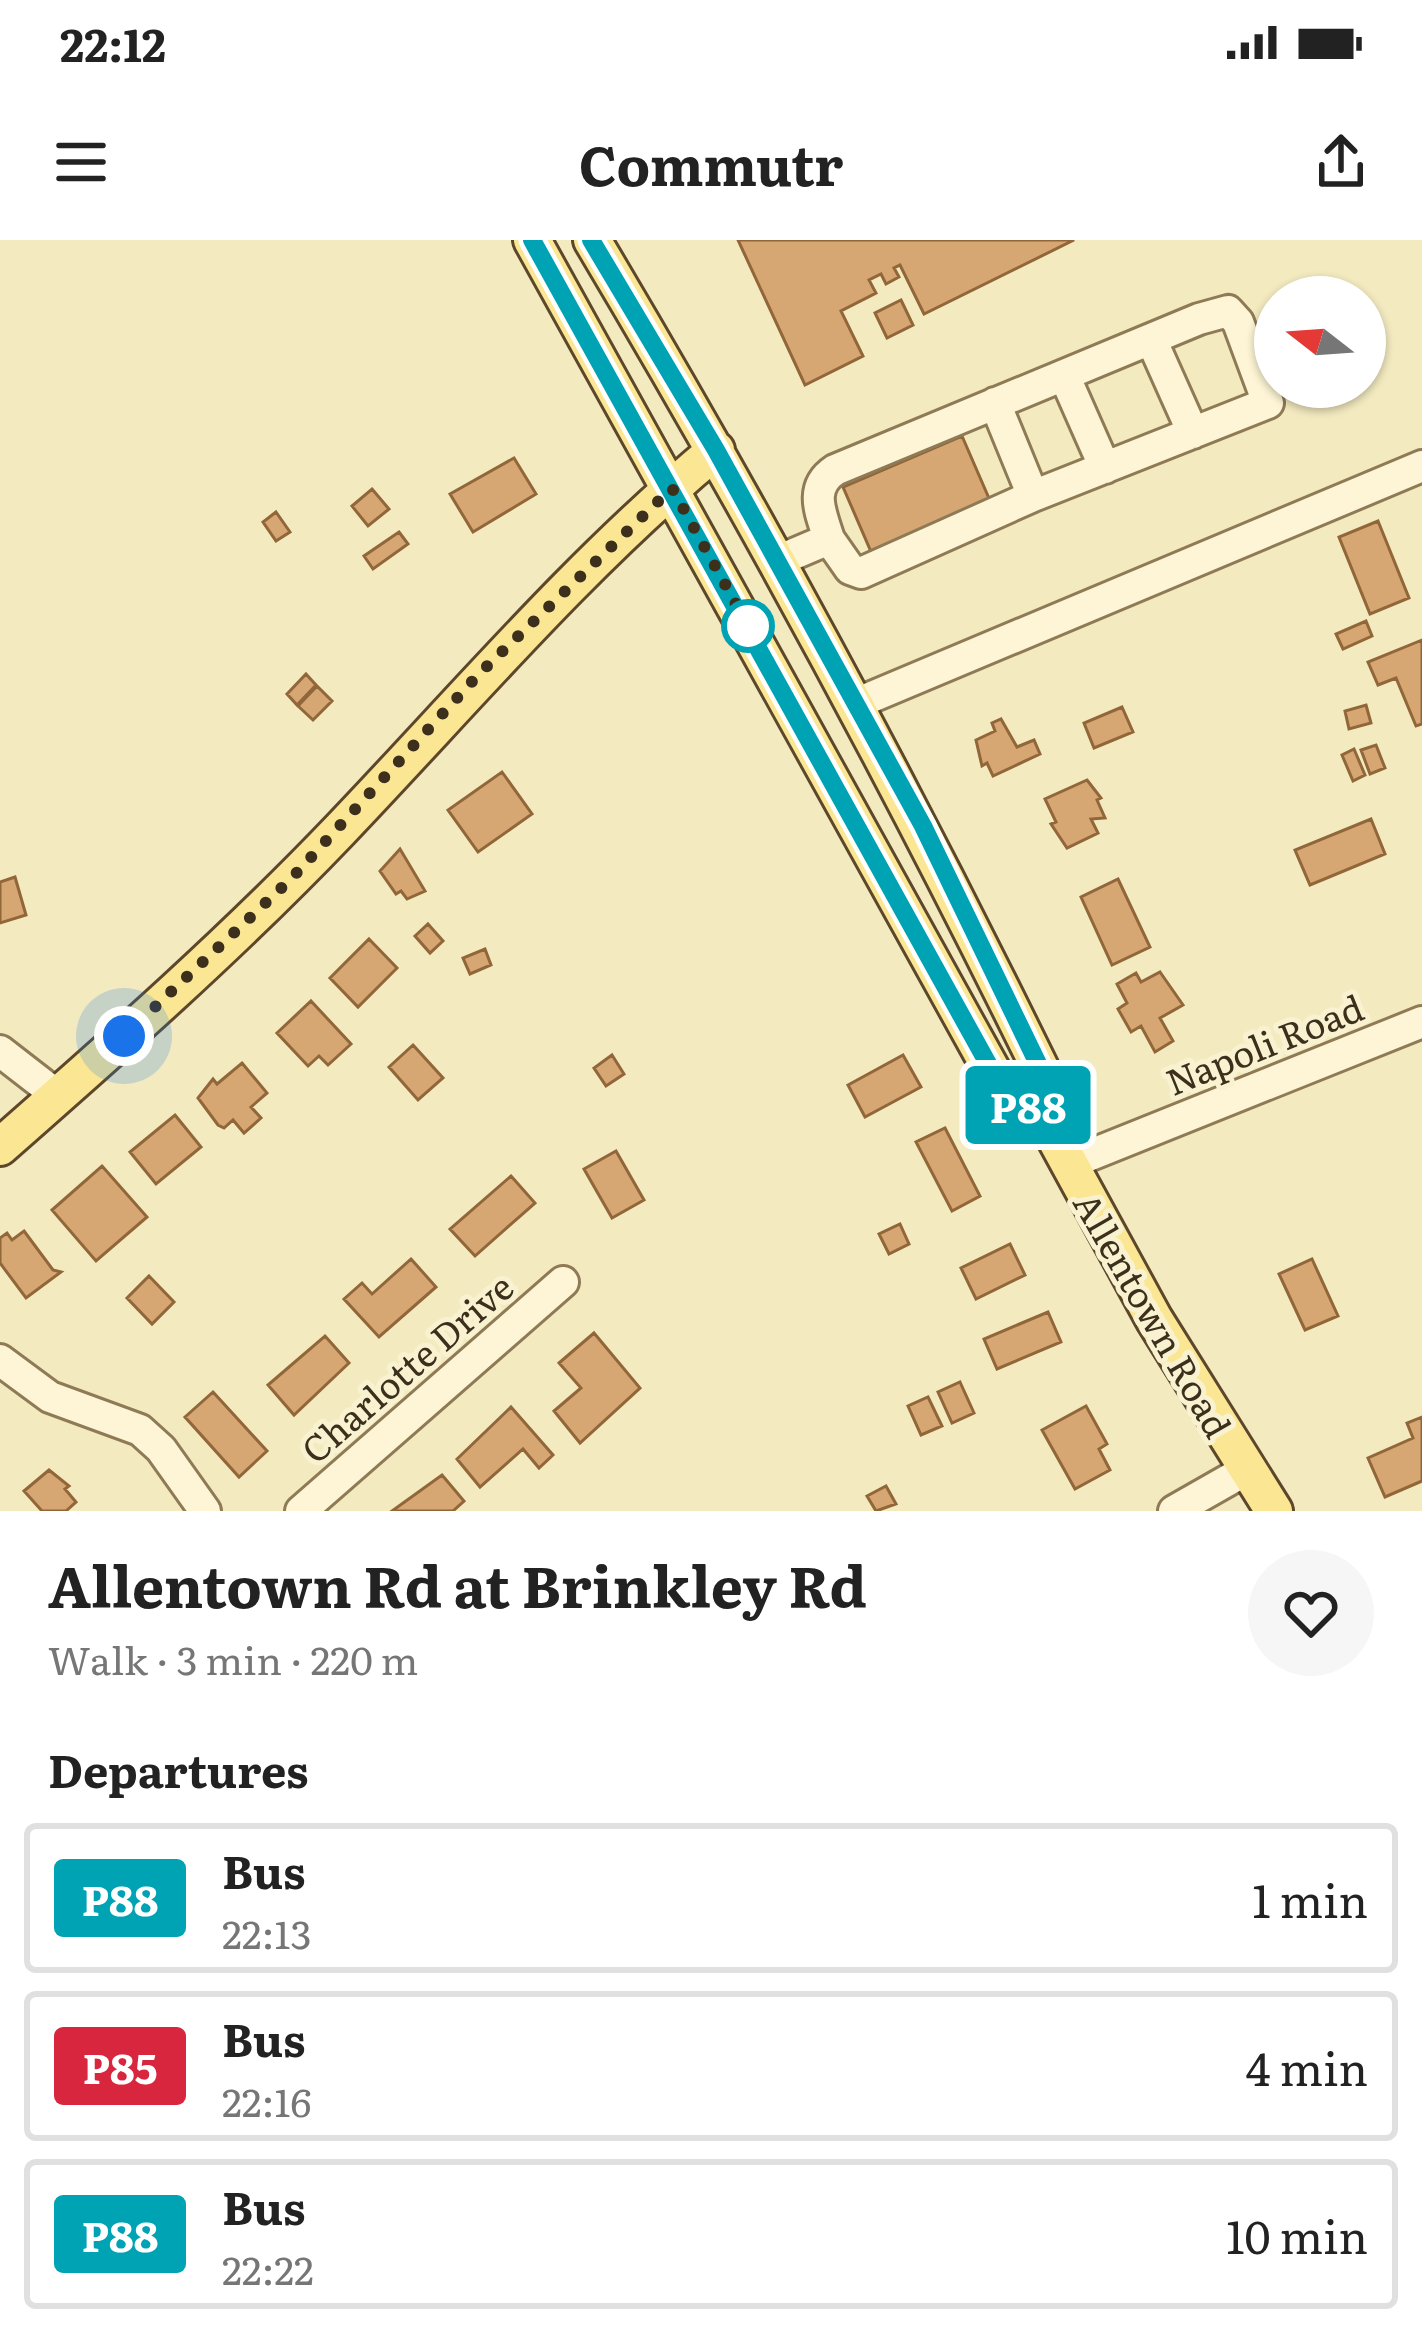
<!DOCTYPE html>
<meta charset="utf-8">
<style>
:root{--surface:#fff;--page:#f6f6f6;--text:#222;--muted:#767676;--line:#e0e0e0}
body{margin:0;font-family:Literata,serif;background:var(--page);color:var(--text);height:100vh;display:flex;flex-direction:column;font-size:45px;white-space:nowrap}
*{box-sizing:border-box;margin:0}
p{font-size:39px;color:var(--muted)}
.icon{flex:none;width:66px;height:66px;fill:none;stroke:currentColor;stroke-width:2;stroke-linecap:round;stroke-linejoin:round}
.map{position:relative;height:1271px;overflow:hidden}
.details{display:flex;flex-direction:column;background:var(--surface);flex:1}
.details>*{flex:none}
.badge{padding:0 24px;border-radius:9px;font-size:42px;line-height:78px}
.needle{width:78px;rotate:287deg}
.tools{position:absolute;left:1254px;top:36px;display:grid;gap:24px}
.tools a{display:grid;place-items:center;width:132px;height:132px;border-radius:50%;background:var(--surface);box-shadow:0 3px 9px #0004;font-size:60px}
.you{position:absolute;width:60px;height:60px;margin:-30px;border:9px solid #fff;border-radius:50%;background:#1a73e8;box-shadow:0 0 0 18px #1a73e833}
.map>.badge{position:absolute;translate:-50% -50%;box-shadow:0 0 0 6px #fff}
h2{padding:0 48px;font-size:45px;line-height:108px}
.round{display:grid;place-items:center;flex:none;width:126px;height:126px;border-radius:63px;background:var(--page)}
.head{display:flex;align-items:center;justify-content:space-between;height:204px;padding:0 48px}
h1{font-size:57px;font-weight:700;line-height:90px}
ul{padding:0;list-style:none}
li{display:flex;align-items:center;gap:36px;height:150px;margin:0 24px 18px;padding:0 24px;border:6px solid var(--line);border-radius:12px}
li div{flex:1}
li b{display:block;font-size:45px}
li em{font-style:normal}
li .badge{min-width:132px;font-weight:700;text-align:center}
.status{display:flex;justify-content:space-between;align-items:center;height:84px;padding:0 60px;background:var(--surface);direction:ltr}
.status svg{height:33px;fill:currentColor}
header{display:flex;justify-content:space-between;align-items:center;height:156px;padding:0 48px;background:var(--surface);font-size:54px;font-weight:700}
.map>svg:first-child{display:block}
.building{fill:#d6a772;stroke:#916639;stroke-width:3}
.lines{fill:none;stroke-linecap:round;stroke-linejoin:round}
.minor-casing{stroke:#8f7a56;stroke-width:36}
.major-casing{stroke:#5c472b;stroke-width:42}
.minor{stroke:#fdf5d5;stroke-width:30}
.major{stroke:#fbe694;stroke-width:36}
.line-casing{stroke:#fff;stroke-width:27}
.line{stroke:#00a3b4;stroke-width:18}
.walk{stroke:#3c2f1c;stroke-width:12;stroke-dasharray:0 21.6}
.stop-dot{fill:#fff;stroke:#00a3b4;stroke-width:6}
.labels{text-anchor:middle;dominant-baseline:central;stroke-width:10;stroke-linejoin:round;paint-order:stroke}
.street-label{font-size:36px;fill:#3c2f1c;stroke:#f9f2d1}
</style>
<div class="status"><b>22:12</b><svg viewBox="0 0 49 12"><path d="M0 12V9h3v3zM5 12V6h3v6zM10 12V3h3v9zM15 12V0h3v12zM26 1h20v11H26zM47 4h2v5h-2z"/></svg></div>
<header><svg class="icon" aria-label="menu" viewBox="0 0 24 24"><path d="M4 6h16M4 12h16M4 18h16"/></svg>Commutr<svg class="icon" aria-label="share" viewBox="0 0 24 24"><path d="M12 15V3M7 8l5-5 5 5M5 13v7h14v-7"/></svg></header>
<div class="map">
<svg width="1422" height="1271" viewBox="0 0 1422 1271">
<rect width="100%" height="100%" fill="#f3eac0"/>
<path class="building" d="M738,0h336l-150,74 -24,-49 -6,3 5,9 -13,7 -5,-10 -12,6 7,13 -35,18 22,45 -58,29z
M901,60l12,25 -26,13 -12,-25z
M962,196l29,67 -119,51 -29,-67z
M514,218l22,36 -63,38 -23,-38z
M372,249l17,20 -21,17 -16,-20z
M276,272l14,20 -14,9 -13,-19z
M1378,281l31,77 -39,16 -31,-77z
M399,292l9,12 -35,25 -9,-13z
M1366,381l6,15 -29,13 -7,-15z
M1422,400v84l-6,2 -20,-48 -18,7 -10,-23z
M306,434l10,11 -19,20 -10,-11z
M317,446l15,15 -19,19 -15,-14z
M1366,465l5,18 -22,6 -4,-18z
M1122,467l11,25 -39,16 -10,-25z
M1001,479l16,28 17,-7 6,14 -47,22 -6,-13 -5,3 -6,-26 19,-9 -3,-8z
M1376,505l9,23 -15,6 -9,-24z
M1354,509l11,26 -12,6 -11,-26z
M502,532l30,42 -54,38 -30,-42z
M1087,540l14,18 -4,2 8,18 -14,1 7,14 -31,15 -16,-24 5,-2 -11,-23z
M1371,579l14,35 -75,31 -15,-35z
M400,609l25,42 -18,8 -6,-8 -5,3 -16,-23z
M15,637l11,38 -26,8v-41z
M1118,639l32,68 -38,18 -31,-68z
M428,684l15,17 -13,12 -15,-17z
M369,699l28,29 -39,39 -28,-29z
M485,709l6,16 -21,9 -7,-16z
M1160,732l23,33 -23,13 13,23 -18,11 -14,-26 -10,6 -13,-23 9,-6 -10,-19 19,-11 5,9z
M311,761l40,43 -23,21 -9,-9 -11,10 -31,-33z
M413,805l30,33 -25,22 -29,-33z
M612,815l12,19 -18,12 -12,-18z
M903,815l18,32 -56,30 -17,-32z
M242,823l25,30 -16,14 10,11 -17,15 -11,-13 -9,8 -6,-3 -20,-27 15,-19 4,5z
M175,875l26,32 -45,37 -26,-32z
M945,888l35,68 -28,15 -36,-69z
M616,911l28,49 -32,18 -28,-49z
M102,926l45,51 -51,44 -44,-51z
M511,936l24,27 -60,53 -25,-27z
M900,984l9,20 -20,10 -10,-20z
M24,991l29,39 8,2 -35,26 -26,-35v-25l7,-5 5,7z
M1010,1004l15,31 -49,24 -15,-31z
M411,1019l25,28 -57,50 -35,-38 18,-16 10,11z
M1312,1019l26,57 -33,14 -26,-56z
M149,1036l25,26 -22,22 -25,-26z
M1048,1072l13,30 -64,27 -13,-30z
M594,1093l46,55 -60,55 -26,-32 27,-23 -22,-25z
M325,1096l24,27 -55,52 -26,-30z
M960,1142l14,31 -22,10 -14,-31z
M213,1152l54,59 -28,26 -54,-60z
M928,1157l14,29 -21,9 -13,-29z
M1086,1166l21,38 -8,5 11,21 -35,19 -33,-59z
M511,1167l42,48 -14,13 -16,-19 -43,38 -23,-28z
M1422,1177v64l-37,16 -17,-39 45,-20 -6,-15z
M49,1230l20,16 -4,3 11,13 -10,9h-24l-18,-20z
M442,1235l22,26 -11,10h-61z
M886,1246l10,18 -20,7 -9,-15z"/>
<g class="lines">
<defs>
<path id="minor" d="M1151,99l42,94
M1064,135l41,93
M995,163l38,93
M775,322l54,-23c-8,-26 -21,-51 6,-69l364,-151 29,-8 10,11 30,81 -235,93 -172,77 -11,-4 -21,-30
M855,464l567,-238
M0,811l58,45
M1068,924l354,-142
M0,1120l50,37 90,33 21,19 44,62
M301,1271l262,-229
M1174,1271l72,-41"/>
<path id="major" d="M532,0l470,849 39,23
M592,0c161,270 310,546 448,828l1,44 113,207 120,192
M0,907c116,-102 232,-204 339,-316 126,-132 236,-263 377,-381"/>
</defs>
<use href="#minor" class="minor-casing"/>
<use href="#major" class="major-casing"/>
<use href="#minor" class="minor"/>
<use href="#major" class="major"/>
</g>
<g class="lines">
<defs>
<path id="line" d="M532,0l470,849 39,23 -1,-44 -117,-242 -207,-376 -125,-210"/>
</defs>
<use href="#line" class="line-casing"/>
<use href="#line" class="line"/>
<path class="walk" d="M124,796l167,-157 188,-205 193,-186 76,138"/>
</g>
<circle class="stop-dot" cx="748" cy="386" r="24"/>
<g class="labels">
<g class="street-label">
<text transform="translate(1264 803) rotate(-22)">Napoli Road</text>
<text transform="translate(1154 1074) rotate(60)">Allentown Road</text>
<text transform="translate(406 1127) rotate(-41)">Charlotte Drive</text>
</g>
</g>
</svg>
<div class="tools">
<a><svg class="needle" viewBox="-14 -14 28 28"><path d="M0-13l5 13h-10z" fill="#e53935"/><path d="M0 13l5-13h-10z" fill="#767676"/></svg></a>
</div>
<div class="you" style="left:124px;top:796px"></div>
<b class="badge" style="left:1028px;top:865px;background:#00a3b4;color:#fff">P88</b>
</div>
<section class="details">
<div class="head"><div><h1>Allentown Rd at Brinkley Rd</h1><p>Walk · 3 min · 220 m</p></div><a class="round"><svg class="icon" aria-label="heart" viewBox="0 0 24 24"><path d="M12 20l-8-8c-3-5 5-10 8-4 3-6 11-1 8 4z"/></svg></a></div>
<h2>Departures</h2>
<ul>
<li><span class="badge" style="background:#00a3b4;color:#fff">P88</span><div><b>Bus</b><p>22:13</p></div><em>1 min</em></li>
<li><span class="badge" style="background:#d7263d;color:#fff">P85</span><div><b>Bus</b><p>22:16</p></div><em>4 min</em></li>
<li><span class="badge" style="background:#00a3b4;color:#fff">P88</span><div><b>Bus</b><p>22:22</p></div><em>10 min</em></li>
</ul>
</section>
